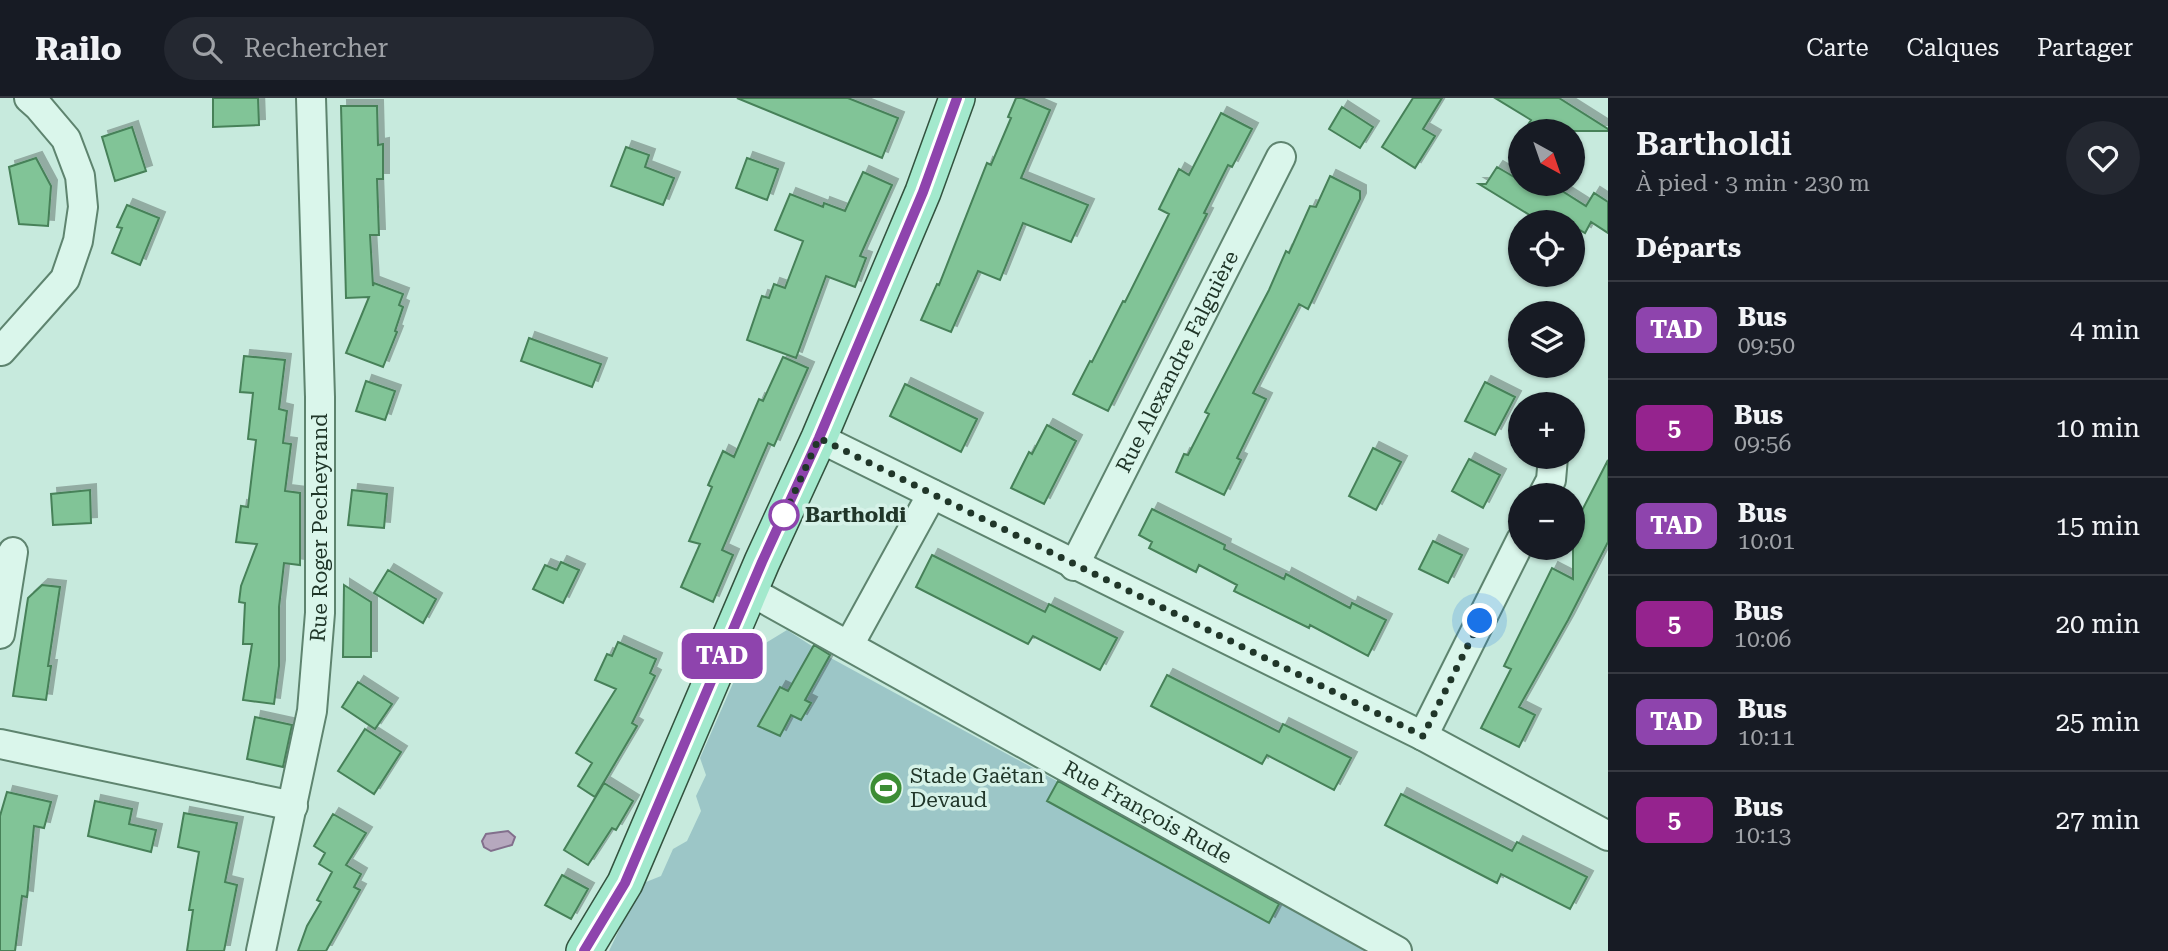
<!DOCTYPE html>
<html lang="fr">
<meta charset="utf-8">
<style>
:root{--surface:#171b24;--page:#242831;--text:#f1f3f6;--muted:#9ea1a6;--line:#363941}
body{margin:0;font-family:"Roboto Serif",serif;background:var(--page);color:var(--text);height:100vh;display:flex;flex-direction:column;font-size:26px;white-space:nowrap}
*{box-sizing:border-box;margin:0}
p{font-size:23px;color:var(--muted)}
.icon{flex:none;width:38px;height:38px;fill:none;stroke:currentColor;stroke-width:2;stroke-linecap:round;stroke-linejoin:round}
.map{position:relative;flex:1;overflow:hidden}
.sheet{display:flex;flex-direction:column;background:var(--surface);width:560px}
.sheet>*{flex:none}
.badge{padding:0 14px;border-radius:10px;font-size:24px;line-height:46px}
.needle{width:46px;rotate:140deg}
.tools{position:absolute;left:1508px;top:21px;display:grid;gap:14px}
.tools a{display:grid;place-items:center;width:77px;height:77px;border-radius:50%;background:var(--surface);box-shadow:0 2px 5px #0004;font-size:35px}
.you{position:absolute;width:35px;height:35px;margin:-18px;border:5px solid #fff;border-radius:50%;background:#1a73e8;box-shadow:0 0 0 10px #1a73e833}
.map>.badge{position:absolute;translate:-50% -50%;box-shadow:0 0 0 4px #fff}
h2{padding:0 28px;font-size:26px;line-height:63px}
.round{display:grid;place-items:center;flex:none;width:74px;height:74px;border-radius:37px;background:var(--page)}
.headline{display:flex;align-items:center;justify-content:space-between;height:119px;padding:0 28px}
h1{font-size:33px;font-weight:600;line-height:52px}
ul{padding:0;list-style:none}
li{display:flex;align-items:center;gap:21px;height:98px;padding:0 28px;border-top:2px solid var(--line)}
li div{flex:1}
li b{display:block;font-size:26px}
li em{font-style:normal}
li .badge{min-width:77px;font-weight:700;text-align:center}
header{display:flex;align-items:center;gap:42px;box-sizing:border-box;height:98px;padding:0 35px;background:var(--surface);border-bottom:2px solid var(--line)}
header strong{font-size:33px}
nav{display:flex;gap:38px;margin-inline-start:auto;font-size:24px}
.search{width:490px;height:63px;background:var(--page);display:flex;align-items:center;gap:18px;box-sizing:border-box;padding:0 24px;border-radius:38px;color:var(--muted);font-size:26px}
main{display:flex;flex:1;min-height:0}
.map>svg:first-child{display:block}
.green{fill:#9cc6c7}
.water{fill:#b6a8be;stroke:#826f8c;stroke-width:2}
.building{fill:#81c497;stroke:#468159;stroke-width:2;filter:url(#shadow)}
.lines{fill:none;stroke-linecap:round;stroke-linejoin:round}
.minor-casing{stroke:#5e846f;stroke-width:32}
.major-casing{stroke:#32523e;stroke-width:38}
.minor{stroke:#daf6eb;stroke-width:28}
.major{stroke:#a3e9cd;stroke-width:35}
.line-casing{stroke:#fff;stroke-width:16}
.line{stroke:#8e44ad;stroke-width:10}
.walk{stroke:#203629;stroke-width:7;stroke-dasharray:0 12.6}
.stop-dot{fill:#fff;stroke:#8e44ad;stroke-width:3.5}
.labels{text-anchor:middle;dominant-baseline:central;stroke-width:7;stroke-linejoin:round;paint-order:stroke}
.street-label{font-size:21px;fill:#203629;stroke:#d6f2e8}
.stop-label{font-size:21px;font-weight:bold;fill:#203629;stroke:#d6f2e8;text-anchor:start}
.poi-label{font-size:21px;fill:#203629;stroke:#d6f2e8;text-anchor:start}
</style>
<header>
<strong>Railo</strong>
<div class="search"><svg class="icon" aria-label="search" viewBox="0 0 24 24"><circle cx="10" cy="10" r="6"/><path d="M15 15l6 6"/></svg>Rechercher</div>
<nav><a>Carte</a><a>Calques</a><a>Partager</a></nav>
</header>
<main>
<div class="map">
<svg width="1608" height="853" viewBox="0 0 1608 853">
<defs>
<filter id="shadow"><feDropShadow dx="6" dy="-6" stdDeviation="0" flood-color="#0004"/></filter>
</defs>
<rect width="100%" height="100%" fill="#c7eadd"/>
<path class="green" d="M787,532l42,27 540,294h-760l32,-67 20,-8 12,-27 14,-8 14,-30 -5,-15 10,-21 -6,-17 53,-120 11,6z"/>
<path class="water" d="M508,733l7,6 -3,8 -21,6 -7,-4 -2,-6 4,-7z"/>
<path class="building" d="M213,0h45l1,27 -46,2z
M737,0h111l50,20 -16,40z
M1016,0h6l28,12 -29,68 67,27 -17,37 -48,-19 -23,57 -22,-9 -27,61 -30,-12 16,-36 2,1 48,-122 4,2 20,-47 -3,-1z
M1413,0h29l-19,31 12,7 -20,32 -33,-21z
M1495,0h64l49,31v2h-84l7,-11z
M341,8h36l1,39 5,-1v35h-6l2,56h-9l3,51 1,-3 29,11 -4,11 4,2 -8,24 2,1 -14,35 -37,-14 23,-56 -23,1z
M1342,9l31,20 -13,21 -31,-19z
M1221,15l31,16 -20,38 -4,-2 -24,48 3,1 -99,197 -35,-17 17,-33 2,1 31,-61 2,1 44,-88 -10,-5 20,-40 10,6z
M132,29l14,44 -31,10 -13,-44z
M626,49l23,8 -4,12 29,11 -11,27 -52,-19z
M36,60l15,28 -3,40 -29,-2 -10,-57z
M747,60l31,11 -11,31 -31,-12z
M1497,69l24,14v3h30l35,22 8,-13 14,9v31l-17,-11 -6,11 -12,-7v-4h-5l-14,-8 -5,8h-8l-62,-38h7z
M863,74l29,13 -32,71 6,2 -11,29 -29,-11 -30,82 -49,-18 15,-44 7,2 5,-14 11,4 18,-47 -28,-11 15,-36 33,13 1,-4 21,8z
M1330,78l30,15v8l-52,110 -9,-5 -46,89 13,6 -29,59 4,2 -17,35 -48,-23 8,-18 4,1 21,-41 -4,-2 64,-122 17,-39 3,2 21,-47 6,1z
M127,107l32,13 -19,47 -28,-12 10,-25 -5,-1z
M529,240l72,26 -9,23 -71,-26z
M244,258l41,4 -6,49 8,2 -4,32 8,1 -6,47 15,2v72l-16,-2 -5,44v59l-5,38 -31,-4 9,-56h-9l2,-41 -6,-1 2,-16 16,-42 -21,-2 5,-36 7,1 8,-67 -8,-1 5,-46 -13,-1z
M783,259l25,11 -34,78 -6,-3 -46,107 11,5 -20,47 -32,-15 19,-43 -11,-3 23,-54 -4,-2 15,-34 11,6 25,-58 4,2z
M366,283l29,10 -10,29 -29,-9z
M1485,284l30,15 -20,38 -30,-14z
M905,286l72,35 -16,33 -71,-36z
M1047,327l29,16 -32,63 -33,-16 18,-36 3,2z
M1373,350l28,14 -25,48 -27,-14z
M1469,361l31,16 -17,33 -31,-17z
M1608,362v82l-40,78 -49,87 16,8 -16,32 -38,-19 30,-59 -7,-3 48,-98 21,11v-51z
M90,392l1,33 -38,2 -2,-31z
M352,392l35,4 -3,34 -36,-3z
M1152,411l73,36 -1,4 60,30 2,-5 64,34 2,-5 34,17 -18,36 -58,-31 -1,3 -75,-37 3,-6 -38,-20 -3,7 -47,-24 3,-6 -13,-7z
M1433,443l29,14 -14,28 -29,-14z
M932,457l113,57 4,-8 68,34 -17,32 -67,-34 -5,8 -112,-57z
M561,464l18,8 -16,33 -30,-14 12,-24 12,5z
M388,472l48,29 -13,24 -49,-30z
M42,487l18,2 -12,79h3l-5,34 -33,-4 15,-98z
M344,487l27,17v55h-28z
M618,544l38,17 -6,14 5,3 -23,47 5,3 -42,71 -17,-11 14,-23 -16,-10 40,-64 -21,-9 12,-26 5,2z
M814,547l16,10 -25,45 6,3 -10,17 -10,-5 -11,21 -22,-10 22,-39 8,4z
M1167,577l112,57 4,-8 68,34 -17,32 -67,-35 -5,9 -111,-58z
M358,584l34,22 -17,25 -33,-22z
M255,619l37,8 -9,42 -36,-8z
M365,631l36,23 -27,42 -36,-23z
M1058,683l221,123 -10,19 -222,-122z
M604,685l29,18 -17,29 -4,-2 -24,37 -24,-15z
M7,694l44,10 -7,26 -10,-2 -7,71 -5,-1 -7,55h-15v-135z
M1401,696l111,57 5,-9 70,35 -17,32 -69,-35 -4,9 -112,-58z
M95,703l37,8 -3,15 27,6 -5,22 -63,-16z
M184,715l53,10 -12,59 12,3 -13,66h-37l6,-41h-4l10,-58 -21,-5z
M333,716l33,19 -20,32 15,9 -7,13 6,3 -34,61h-28l9,-25 14,-24 -4,-2 15,-28 -13,-8 6,-11 -11,-7z
M562,777l26,14 -17,30 -26,-14z"/>
<g class="lines">
<defs>
<g id="minor">
<path d="M1,253l64,-72 13,-38 5,-34 -3,-31 -14,-37 -28,-33 -9,-8"/>
<path d="M819,340l604,298 185,100"/>
<path d="M1543,397l8,-15 2,-23"/>
<path id="s1" d="M1074,468l207,-409"/>
<path id="s2" d="M750,493l647,360"/>
<path d="M0,536l13,-82"/>
<path d="M849,547l83,-151"/>
<path d="M1423,638l98,-196"/>
<path d="M0,646l293,62"/>
<path id="s3" d="M261,853l51,-240 8,-98v-216l-9,-299"/>
</g>
<path id="major" d="M584,853l41,-68 137,-321 57,-124 104,-246 34,-94"/>
</defs>
<use href="#minor" class="minor-casing"/>
<use href="#major" class="major-casing"/>
<use href="#minor" class="minor"/>
<use href="#major" class="major"/>
</g>
<g class="lines">
<defs>
<path id="line" d="M584,853l41,-68 137,-321 57,-124 104,-246 34,-94"/>
</defs>
<use href="#line" class="line-casing"/>
<use href="#line" class="line"/>
<path class="walk" d="M784,417l-2,5 37,-82 604,298 57,-115"/>
</g>
<defs>
<symbol id="stadium-disc" viewBox="-11 -11 22 22"><circle r="9.5" fill="#3c8d34" stroke="#d6f2e8"/><path d="M0-5a6.5 5 0 1 0 0 10a6.5 5 0 1 0 0-10ZM-3.5-1.8h7v3.6h-7Z" fill="#fff"/></symbol>
</defs>
<g fill-rule="evenodd">
<use href="#stadium-disc" x="867" y="671" width="38" height="38"/>
</g>
<circle class="stop-dot" cx="784" cy="417" r="14"/>
<g class="labels">
<g class="street-label">
<text stroke="none"><textPath href="#s1" startOffset="229">Rue Alexandre Falguière</textPath></text>
<text stroke="none"><textPath href="#s3" startOffset="429">Rue Roger Pecheyrand</textPath></text>
<text stroke="none"><textPath href="#s2" startOffset="455">Rue François Rude</textPath></text>
</g>
<g class="stop-label">
<text x="805" y="417">Bartholdi</text>
</g>
<g class="poi-label">
<text x="910" y="678">Stade Gaëtan<tspan x="910" dy="24">Devaud</tspan></text>
</g>
</g>
</svg>
<div class="tools">
<a><svg class="needle" viewBox="-14 -14 28 28"><path d="M0-13l5 13h-10z" fill="#e53935"/><path d="M0 13l5-13h-10z" fill="#9ea1a6"/></svg></a>
<a><svg class="icon" aria-label="locate" viewBox="0 0 24 24"><circle cx="12" cy="12" r="6"/><path d="M12 2v4M12 18v4M2 12h4M18 12h4"/></svg></a>
<a><svg class="icon" aria-label="layers" viewBox="0 0 24 24"><path d="M12 4l9 5-9 5-9-5zM3 14l9 5 9-5"/></svg></a>
<a>+</a>
<a>−</a>
</div>
<div class="you" style="left:1480px;top:523px"></div>
<b class="badge" style="left:722px;top:558px;background:#8e44ad;color:#fff">TAD</b>
</div>
<section class="sheet">
<div class="headline"><div><h1>Bartholdi</h1><p>À pied · 3 min · 230 m</p></div><a class="round"><svg class="icon" aria-label="heart" viewBox="0 0 24 24"><path d="M12 20l-8-8c-3-5 5-10 8-4 3-6 11-1 8 4z"/></svg></a></div>
<h2>Départs</h2>
<ul>
<li><span class="badge" style="background:#8e44ad;color:#fff">TAD</span><div><b>Bus</b><p>09:50</p></div><em>4 min</em></li>
<li><span class="badge" style="background:#95238e;color:#fff">5</span><div><b>Bus</b><p>09:56</p></div><em>10 min</em></li>
<li><span class="badge" style="background:#8e44ad;color:#fff">TAD</span><div><b>Bus</b><p>10:01</p></div><em>15 min</em></li>
<li><span class="badge" style="background:#95238e;color:#fff">5</span><div><b>Bus</b><p>10:06</p></div><em>20 min</em></li>
<li><span class="badge" style="background:#8e44ad;color:#fff">TAD</span><div><b>Bus</b><p>10:11</p></div><em>25 min</em></li>
<li><span class="badge" style="background:#95238e;color:#fff">5</span><div><b>Bus</b><p>10:13</p></div><em>27 min</em></li>
</ul>
</section>
</main>
